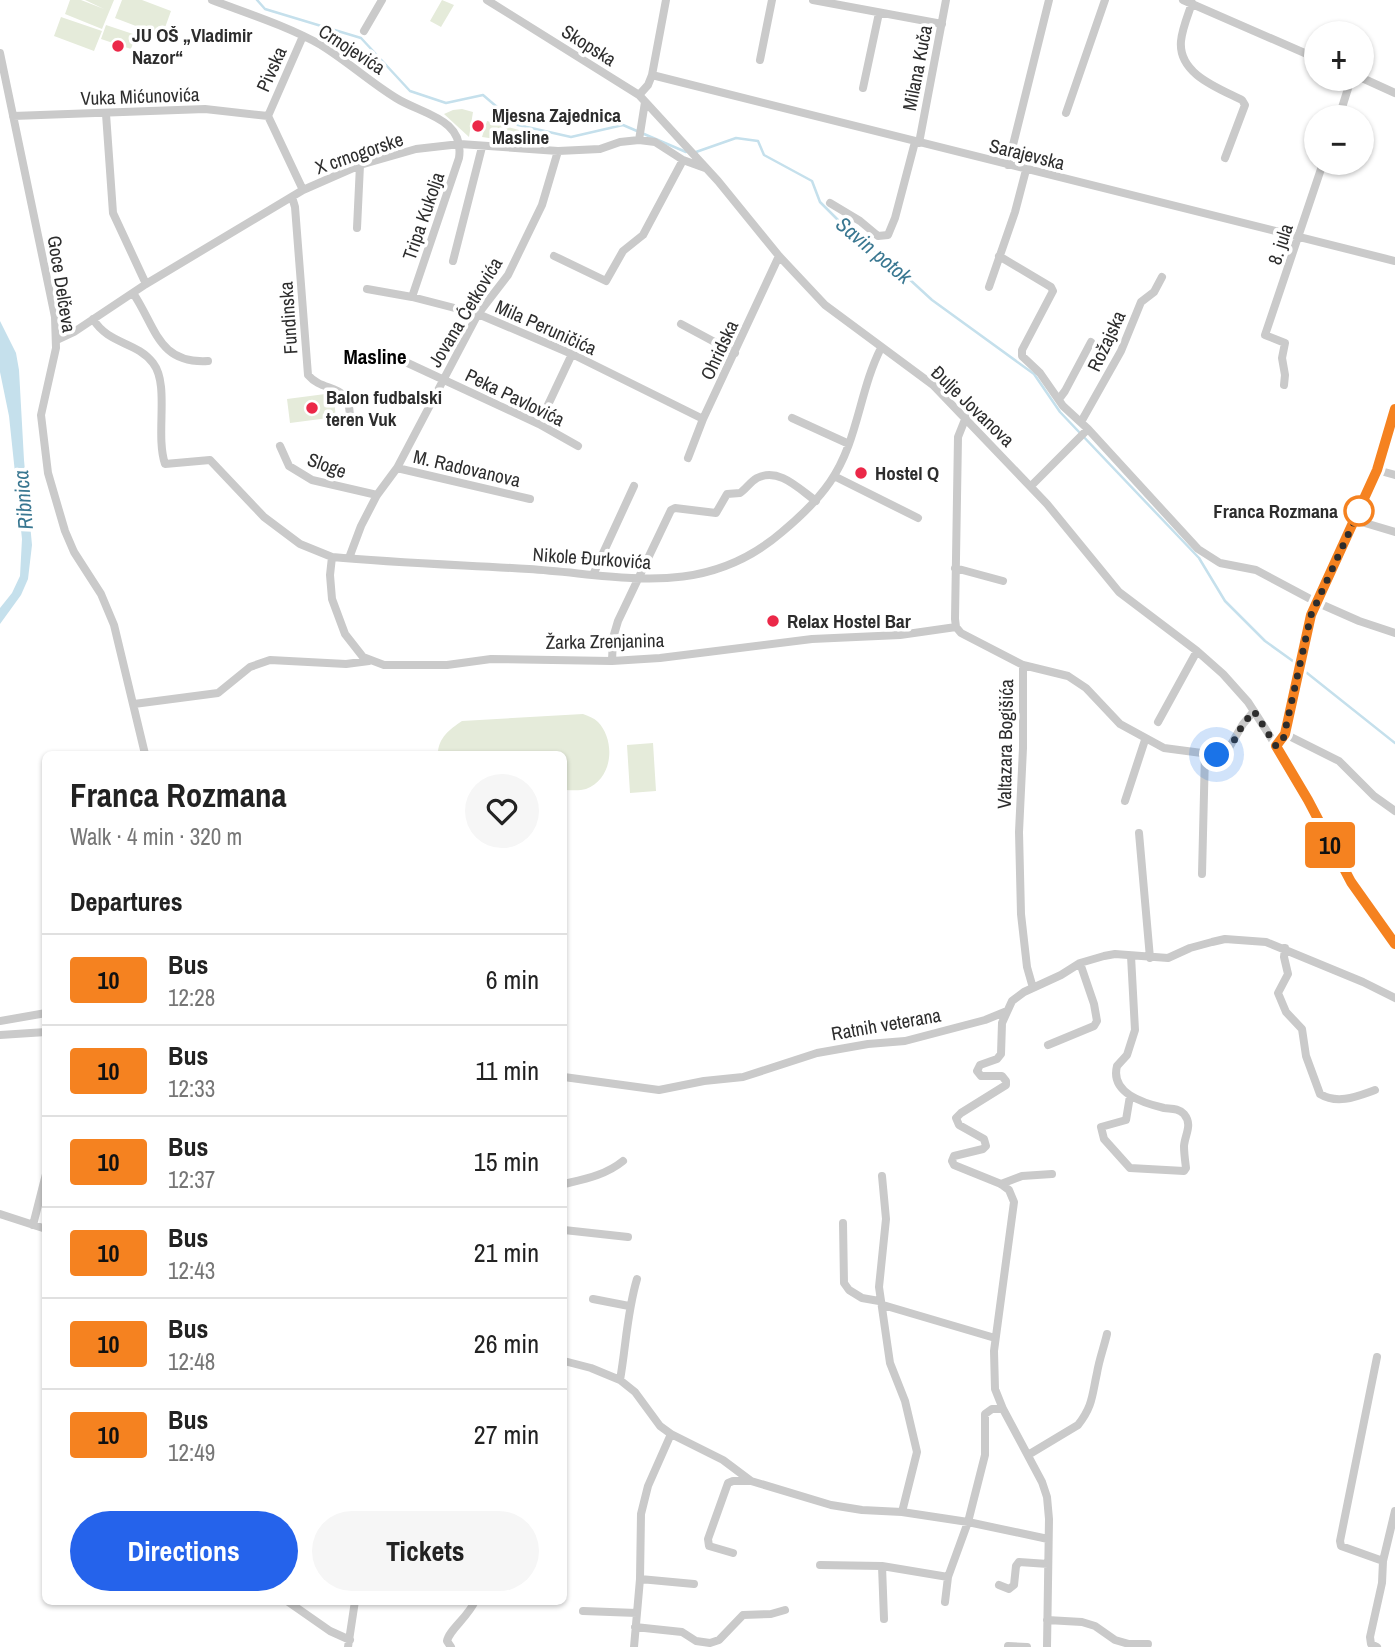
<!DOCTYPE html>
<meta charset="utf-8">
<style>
:root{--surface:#fff;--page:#f6f6f6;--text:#222;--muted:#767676;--line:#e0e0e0;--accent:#2563eb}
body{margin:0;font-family:"Archivo Narrow",sans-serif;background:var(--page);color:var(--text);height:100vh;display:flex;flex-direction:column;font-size:26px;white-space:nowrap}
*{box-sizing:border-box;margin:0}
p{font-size:23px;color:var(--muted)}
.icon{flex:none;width:38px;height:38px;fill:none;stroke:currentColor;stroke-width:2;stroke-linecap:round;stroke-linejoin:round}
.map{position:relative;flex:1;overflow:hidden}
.side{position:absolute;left:42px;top:751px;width:525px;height:854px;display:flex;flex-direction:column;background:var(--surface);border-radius:10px;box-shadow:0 2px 5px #0004}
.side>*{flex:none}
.badge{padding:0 14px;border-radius:5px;font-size:24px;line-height:46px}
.tools{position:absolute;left:1304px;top:21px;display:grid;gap:14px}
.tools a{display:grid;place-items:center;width:70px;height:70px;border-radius:50%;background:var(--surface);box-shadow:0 2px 5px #0004;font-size:35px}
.you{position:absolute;width:35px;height:35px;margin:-18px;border:5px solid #fff;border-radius:50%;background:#1a73e8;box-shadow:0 0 0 10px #1a73e833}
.map>.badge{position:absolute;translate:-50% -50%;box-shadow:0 0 0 4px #fff}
h2{padding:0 28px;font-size:26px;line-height:63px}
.round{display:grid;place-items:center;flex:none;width:74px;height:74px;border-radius:37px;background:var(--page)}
.head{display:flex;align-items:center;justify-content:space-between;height:119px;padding:0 28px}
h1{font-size:33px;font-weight:700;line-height:52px}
.cta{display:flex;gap:14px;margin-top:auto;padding:14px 28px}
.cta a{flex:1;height:80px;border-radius:42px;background:var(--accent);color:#fff;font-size:28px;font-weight:700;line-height:80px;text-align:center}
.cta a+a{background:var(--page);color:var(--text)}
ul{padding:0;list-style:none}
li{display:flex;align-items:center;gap:21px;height:91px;padding:0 28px;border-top:2px solid var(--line)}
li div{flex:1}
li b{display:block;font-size:26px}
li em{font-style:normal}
li .badge{min-width:77px;font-weight:700;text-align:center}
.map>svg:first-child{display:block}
.green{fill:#e5ebda}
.water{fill:#c5e0ec}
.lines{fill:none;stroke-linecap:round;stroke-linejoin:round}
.stream{stroke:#c5e0ec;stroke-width:2.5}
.minor{stroke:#cacaca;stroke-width:8}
.line-casing{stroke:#fff;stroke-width:16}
.line{stroke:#f58220;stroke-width:10}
.walk{stroke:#2d2d2d;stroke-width:7;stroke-dasharray:0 12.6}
.poi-dot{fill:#eb2848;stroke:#fff;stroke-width:2.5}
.stop-dot{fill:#fff;stroke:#f58220;stroke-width:3.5}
.labels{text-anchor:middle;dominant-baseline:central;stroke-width:7;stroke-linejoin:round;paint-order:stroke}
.poi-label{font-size:19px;font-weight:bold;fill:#2d2d2d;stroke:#fff;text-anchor:start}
.street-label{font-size:19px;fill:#2d2d2d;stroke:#fff}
.stop-label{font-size:19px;font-weight:bold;fill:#2d2d2d;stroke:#fff;text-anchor:end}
.water-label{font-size:21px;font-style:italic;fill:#397791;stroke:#fff}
.neighbourhood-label{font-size:21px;font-weight:bold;fill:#000;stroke:#fff}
</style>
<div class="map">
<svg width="1395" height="1647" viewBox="0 0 1395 1647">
<rect width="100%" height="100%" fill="#fff"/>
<path class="green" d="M70,0h11l23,9 -19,-9h29l-12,29 -37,-15z
M122,0h20l29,11 -9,25 -47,-18z
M442,0l12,5 -13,22 -11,-6z
M61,17l41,14 -8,20 -40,-15z
M106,25l30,10 -5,14 -30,-10z
M462,109l11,3 -4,25 -25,-23 9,-4z
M487,121l32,9 -2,12 -35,-5z
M333,393l3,24 -46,6 -3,-24z
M583,714c5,2 11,4 15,8 18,19 15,57 -12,67 -6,2 -16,1 -22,1v-36h-126c0,-16 12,-25 24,-33z
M653,743l3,48 -26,2 -3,-48z"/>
<path class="water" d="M0,321l16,32 3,17 5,90 8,85 -4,34 -7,16 -21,29v-16l12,-15 8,-17 2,-37 -13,-123 -9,-44z"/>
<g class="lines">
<path class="stream" d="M257,0l8,9 96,29 49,53 36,12 37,-8 35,30 53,12 52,-12 63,27
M696,152l40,-14 22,3 6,14 48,26 8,21 37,37 38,27 37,34 102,74 26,38 139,146 26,43 40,40 32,23
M1302,669l93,74"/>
<path class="minor" d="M212,0c37,14 75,26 109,45 26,16 49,37 75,53 25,16 69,20 63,60l-47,139
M487,0l152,95 79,86 61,75 46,49 108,80 114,119 72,88 78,59 26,23 25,28 20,31 40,67 43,82 44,62
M813,0l129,24
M1183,0l133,58
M1192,3c-4,12 -10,26 -11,38 -3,33 37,47 61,59l3,5 -20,53
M364,31l18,-31
M303,36l-35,80 35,74
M0,53l55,264 1,31 -15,67 7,58 17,58 9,21 27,42 13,31 31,129
M760,60l12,-60
M652,75l743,186
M1362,78l33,15
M863,88l16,-75
M639,95l9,-10 4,-10 14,-75
M1066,113l39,-113
M106,114l7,99 33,71
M13,116l192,-7 63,7
M1339,117l12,-38
M639,140l6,-38
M919,143l27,-143
M1008,165l41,-165
M292,197l3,10 13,168c16,19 40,6 42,40
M830,203l30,18 18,15 10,-1 7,-17 20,-76
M357,228l3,-63
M554,256l52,25 17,-30 20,-16 40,-75
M999,256l52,31 2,4 -31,59v6l18,17 23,33 25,23 110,120 22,14 36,7 60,32 43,19 36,12
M453,261l29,-114
M989,287l26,-75 11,-42
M367,289l45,8 66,17 94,40 131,65
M133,293c23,34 25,71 75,68
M93,319c16,26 43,22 60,44 17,22 2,71 12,101l45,-4 54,57 36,27 32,13c65,6 131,8 197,12 93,6 174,31 253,-37 18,-15 35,-31 48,-50 28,-40 29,-91 51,-134
M681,324l54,29
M57,340l17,-8 72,-48 157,-94 57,-25 56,-16 44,-5 98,7 42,-2 20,-7 19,-2 16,2 28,18 22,8
M399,359l140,65 39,22
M1284,385l1,-10 -3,-17 3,-15 -20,-8 58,-172
M1059,399l6,-8 26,-49
M966,417l-8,20 -3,182 1,8 5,6 62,32 45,11 18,12 34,36 44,24 53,7 9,-2 17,-29 11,-13
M792,418l57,26
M1081,422l40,-71 20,-49 13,-10 8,-15
M539,424l33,-70
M280,446l9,20 23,14 65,15
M688,458l15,-39 76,-163
M397,468l133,31
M1377,470l18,5
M834,476l84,42
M1031,486l57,-57
M1355,520l40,12
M332,557l-2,18 2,24 13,35 18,23 21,8h63l44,-6 121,2 48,-3 152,-19 88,-4 56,-8
M349,558l12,-32 16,-31 20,-27 81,-154 30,-39 34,-70 16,-54
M955,568l48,13
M593,575l41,-89
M612,661l1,-23 5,-17 53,-111 4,-2 41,5 11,-19 13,-1c6,-4 10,-11 17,-15 22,-11 42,11 59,23
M1023,665v83l-4,84 2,82 6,53 6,21
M134,704l84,-11 32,-26 20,-7 76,4 23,-3
M1158,722l39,-71
M1285,734l54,27 35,35 21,15
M1276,746l9,-12 27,-119 65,-145 18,-61
M1125,801l20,-61
M1139,833l11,125
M1202,874l3,-121
M1285,948l-1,9 4,17 -10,19 8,19 16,17 4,27 14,38c18,11 38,2 55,-4
M0,1021l46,-8
M0,1035l46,-3
M1048,1045l46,-19 3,-5 -3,-17 -14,-41
M564,1077l95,13 45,-9 39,-4 74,-24 51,-9 37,-3 80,-21 22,-9
M1130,1096l-4,24 -25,7 3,12 26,29 54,3 2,-3c-1,-8 -2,-15 -2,-22 1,-12 9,-21 0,-32 -6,-6 -12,-5 -20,-6 -21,-5 -54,-15 -47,-42l10,-11 8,-25 -4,-74
M882,1176l4,43 -7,68 11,76 15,38 12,51 -15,60
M564,1184c21,-5 42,-9 59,-23
M1001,1184l21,-8 30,-2
M0,1214l46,15
M843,1223l1,60 5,7 13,8 17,3 4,4 112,33
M33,1225l13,-51
M564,1230l64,7
M593,1299l36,7
M1377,1357l-37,184 1,5 42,15
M564,1361l27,7 29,12 15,12 25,34 11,8 52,26 28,21 80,24 31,5 40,2 66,10 80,17
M620,1380c6,-34 7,-68 17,-101
M1028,1455l50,-30c15,-19 14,-30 19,-52 2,-13 7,-26 10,-39
M733,1553l-24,-7 -1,-7 20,-56 5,-2h18
M820,1565l62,1
M640,1579l54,5
M999,1585l10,4 5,-4 2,-19 3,-4 29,2
M287,1601l43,30 20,9
M945,1602l3,-25 20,-55 17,-67v-41l7,-5h11
M583,1611l54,2
M884,1619l-2,-53 66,11
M1047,1620l35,2 13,4 20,14 14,4h19
M635,1627l47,5 14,9 14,2 9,-3 24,-25 28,-1 14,-4
M1008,1646l19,1
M348,1647l7,-46
M451,1647l-4,-6c2,-11 21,-24 28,-40
M634,1647l6,-68 1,-65 7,-28 23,-52
M1047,1647l2,-128 -2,-22 -5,-15 -39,-73 -8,-20 -1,-38 20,-149 -5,-12 -8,-6 -47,-19 -2,-4 2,-5 29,-7 3,-3 -2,-7 -25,-14 -3,-7 5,-5 45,-28v-4l-4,-5h-21l-4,-5 3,-6 17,-6 4,-5 1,-31 10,-22 12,-9 37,-17 19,-12 24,-7 11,-2 53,4 22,-10 22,-6 13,-3 41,3 97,40 32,16
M1377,1647l-6,-3 -1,-7 12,-54 1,-22 12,-50"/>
</g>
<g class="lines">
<defs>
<path id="line" d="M1395,409l-18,61 -66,145 -26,119 -9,12 32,54 43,82 44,62"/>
</defs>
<use href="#line" class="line-casing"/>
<use href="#line" class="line"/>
<path class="walk" d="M1217,755h5l7,-5 14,-26 11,-13 22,35 7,-6 28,-125 48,-104"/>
</g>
<g class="poi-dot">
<circle cx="118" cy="46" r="7"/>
<circle cx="478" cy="126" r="7"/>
<circle cx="312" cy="408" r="7"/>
<circle cx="861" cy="473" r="7"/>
<circle cx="773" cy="621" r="7"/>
</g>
<circle class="stop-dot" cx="1359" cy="511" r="14"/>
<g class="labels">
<g class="poi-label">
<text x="132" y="35">JU OŠ „Vladimir<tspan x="132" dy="22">Nazor“</tspan></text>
<text x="492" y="115">Mjesna Zajednica<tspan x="492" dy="22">Masline</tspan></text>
<text x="326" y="397">Balon fudbalski<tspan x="326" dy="22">teren Vuk</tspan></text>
<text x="875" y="473">Hostel Q</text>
<text x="787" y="621">Relax Hostel Bar</text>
</g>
<g class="street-label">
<text transform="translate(589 45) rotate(32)">Skopska</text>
<text transform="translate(352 49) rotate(33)">Crnojevića</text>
<text transform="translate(917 68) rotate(-79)">Milana Kuča</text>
<text transform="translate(271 69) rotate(-66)">Pivska</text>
<text transform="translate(140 96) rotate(-2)">Vuka Mićunovića</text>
<text transform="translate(359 153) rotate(-19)">X crnogorske</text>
<text transform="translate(1027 154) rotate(14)">Sarajevska</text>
<text transform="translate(423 216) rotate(-71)">Tripa Kukolja</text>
<text transform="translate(1280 244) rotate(-72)">8. jula</text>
<text transform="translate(62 284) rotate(81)">Goce Delčeva</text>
<text transform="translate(465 312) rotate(-59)">Jovana Ćetkovića</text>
<text transform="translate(288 318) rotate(-94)">Fundinska</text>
<text transform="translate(546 327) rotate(24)">Mila Peruničića</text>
<text transform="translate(1106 341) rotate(-65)">Rožajska</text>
<text transform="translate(719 350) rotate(-65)">Ohridska</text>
<text transform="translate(515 397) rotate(26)">Peka Pavlovića</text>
<text transform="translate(973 406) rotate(44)">Đulje Jovanova</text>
<text transform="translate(327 465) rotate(20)">Sloge</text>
<text transform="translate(467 468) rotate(13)">M. Radovanova</text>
<text transform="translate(592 558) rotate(4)">Nikole Đurkovića</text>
<text transform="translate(605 641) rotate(-1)">Žarka Zrenjanina</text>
<text transform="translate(1005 744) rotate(-89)">Valtazara Bogišića</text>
<text transform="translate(886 1024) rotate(-10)">Ratnih veterana</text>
</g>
<g class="stop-label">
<text x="1338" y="511">Franca Rozmana</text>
</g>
<g class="water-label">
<text transform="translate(874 250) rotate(40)">Savin potok</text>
<text transform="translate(23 500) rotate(-95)">Ribnica</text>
</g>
<g class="neighbourhood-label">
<text x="375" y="356">Masline</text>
</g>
</g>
</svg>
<div class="tools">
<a>+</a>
<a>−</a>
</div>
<div class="you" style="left:1217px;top:755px"></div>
<b class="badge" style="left:1330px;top:845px;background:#f58220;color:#111">10</b>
<section class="side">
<div class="head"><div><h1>Franca Rozmana</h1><p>Walk · 4 min · 320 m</p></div><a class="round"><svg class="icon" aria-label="heart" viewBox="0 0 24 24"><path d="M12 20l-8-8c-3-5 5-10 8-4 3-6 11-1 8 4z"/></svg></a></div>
<h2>Departures</h2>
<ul>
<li><span class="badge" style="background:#f58220;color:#111">10</span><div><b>Bus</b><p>12:28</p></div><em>6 min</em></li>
<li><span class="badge" style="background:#f58220;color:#111">10</span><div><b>Bus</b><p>12:33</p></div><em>11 min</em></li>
<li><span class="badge" style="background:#f58220;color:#111">10</span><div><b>Bus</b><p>12:37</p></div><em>15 min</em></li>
<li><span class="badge" style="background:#f58220;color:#111">10</span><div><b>Bus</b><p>12:43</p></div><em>21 min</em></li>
<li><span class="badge" style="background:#f58220;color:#111">10</span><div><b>Bus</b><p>12:48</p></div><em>26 min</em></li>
<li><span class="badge" style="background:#f58220;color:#111">10</span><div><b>Bus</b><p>12:49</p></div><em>27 min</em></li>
</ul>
<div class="cta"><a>Directions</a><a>Tickets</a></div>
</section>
</div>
